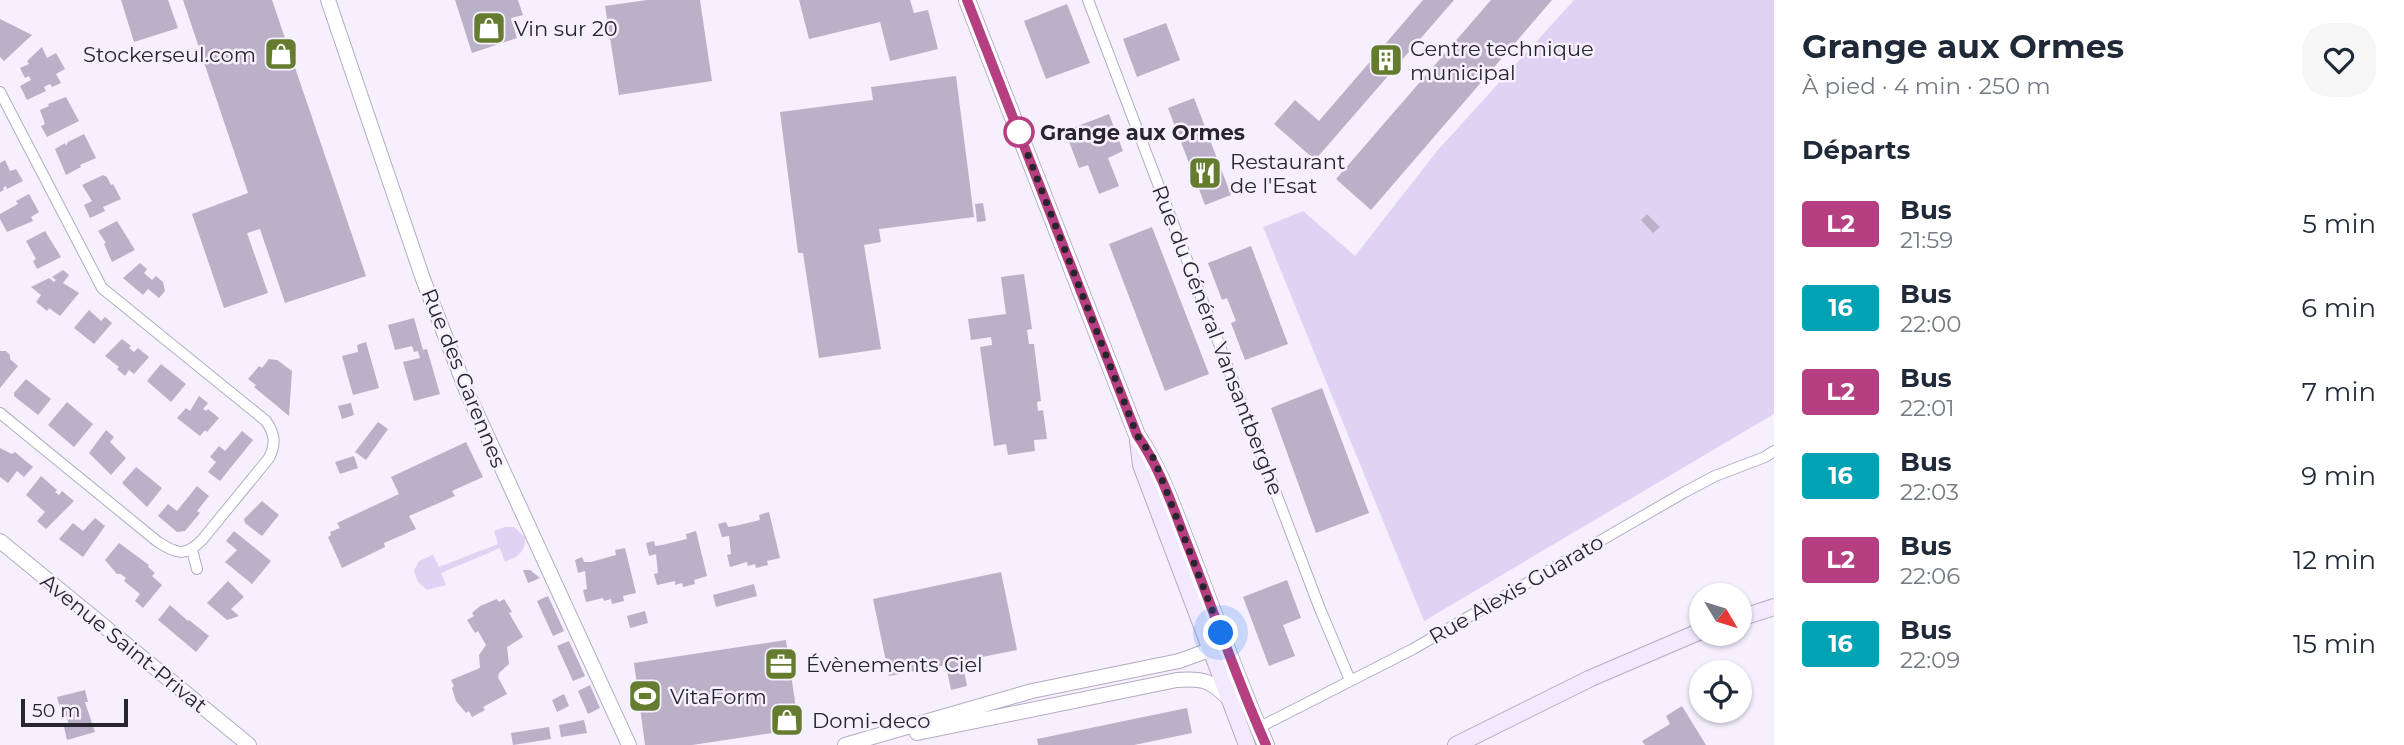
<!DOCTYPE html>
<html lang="fr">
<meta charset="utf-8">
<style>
:root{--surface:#fff;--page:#f6f6f7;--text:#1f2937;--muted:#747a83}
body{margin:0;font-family:Montserrat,sans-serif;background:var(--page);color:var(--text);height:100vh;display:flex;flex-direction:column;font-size:26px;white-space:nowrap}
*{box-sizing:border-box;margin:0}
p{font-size:23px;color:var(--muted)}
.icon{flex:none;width:38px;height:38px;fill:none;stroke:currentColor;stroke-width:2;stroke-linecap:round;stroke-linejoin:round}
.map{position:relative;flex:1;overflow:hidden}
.panel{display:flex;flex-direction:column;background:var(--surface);width:630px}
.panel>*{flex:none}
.badge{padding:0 14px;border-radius:5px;font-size:24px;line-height:46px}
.needle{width:46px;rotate:128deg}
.fabs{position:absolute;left:1689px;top:583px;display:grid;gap:14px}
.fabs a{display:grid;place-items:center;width:63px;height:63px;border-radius:50%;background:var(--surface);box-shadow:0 2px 5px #0004;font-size:35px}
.scale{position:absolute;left:21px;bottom:18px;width:107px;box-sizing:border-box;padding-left:7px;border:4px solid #28252e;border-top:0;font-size:19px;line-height:24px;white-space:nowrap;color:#28252e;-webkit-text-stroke:5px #f5effe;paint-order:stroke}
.you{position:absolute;width:35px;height:35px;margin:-18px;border:5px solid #fff;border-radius:50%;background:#1a73e8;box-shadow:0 0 0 10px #1a73e833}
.map>.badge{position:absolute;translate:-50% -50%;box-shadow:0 0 0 4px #fff}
h2{padding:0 28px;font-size:26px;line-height:63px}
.round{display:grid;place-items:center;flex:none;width:74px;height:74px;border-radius:28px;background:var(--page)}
.head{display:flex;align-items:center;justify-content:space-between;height:119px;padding:0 28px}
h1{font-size:33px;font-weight:700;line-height:52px}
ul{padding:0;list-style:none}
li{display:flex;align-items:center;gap:21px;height:84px;padding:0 28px}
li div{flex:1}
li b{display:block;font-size:26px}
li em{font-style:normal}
li .badge{min-width:77px;font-weight:700;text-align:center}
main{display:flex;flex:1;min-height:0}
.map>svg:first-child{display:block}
.green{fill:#e0d2f3}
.building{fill:#bab0c8}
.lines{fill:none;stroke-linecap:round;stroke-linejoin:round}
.minor-casing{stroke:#b4abc2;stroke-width:12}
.tertiary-casing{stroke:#b4abc2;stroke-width:16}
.secondary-casing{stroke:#b4abc2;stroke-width:18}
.minor{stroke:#fff;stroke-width:10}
.tertiary{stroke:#fff;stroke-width:14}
.secondary{stroke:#f2e9fe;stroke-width:16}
.line-casing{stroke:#fff;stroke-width:16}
.line{stroke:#b63f82;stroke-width:10}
.walk{stroke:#28252e;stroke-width:7;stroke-dasharray:0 12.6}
.stop-dot{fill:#fff;stroke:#b63f82;stroke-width:3.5}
.labels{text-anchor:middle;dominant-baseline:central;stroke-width:5;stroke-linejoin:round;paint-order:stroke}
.poi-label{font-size:21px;fill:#28252e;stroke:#f5effe;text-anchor:start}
.stop-label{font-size:21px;font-weight:bold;fill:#28252e;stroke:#f5effe;text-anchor:start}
.street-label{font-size:21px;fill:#28252e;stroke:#f5effe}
</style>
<main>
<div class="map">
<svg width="1774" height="745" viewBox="0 0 1774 745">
<rect width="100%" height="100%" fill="#f5effe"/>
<path class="green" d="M1574,0h200v414l-350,207 -161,-394 40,-16 52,45 82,-105z
M505,527h9l11,10c1,15 -8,20 -20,25l-5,-14 -59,25 5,12 -19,5 -9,-8 -4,-11 5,-10 14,-6 6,12 59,-23 -4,-13z"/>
<path class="building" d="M121,0h47l10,28 -44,14z
M183,0h89l94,276 -81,27 -25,-74 -13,4 21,60 -44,15 -32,-94 56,-21z
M455,0h63l5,15 -12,3 6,20 -45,15z
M647,0h53l12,81 -93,14 -14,-89z
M799,0h111l4,13 14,-3 10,39 -48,12 -10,-39 -71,17z
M1423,0h31l-139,160 -41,-36 21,-24 24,21z
M1491,0h61l-181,210 -35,-31z
M1067,4l23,59 -44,16 -22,-58z
M0,19l32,16 -28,26 -4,-4z
M1166,23l14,37 -43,17 -14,-38z
M42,47l5,11 9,-5 9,16 -9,5 5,9 -9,4 -2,-3 -6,3 2,4 -19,9 -7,-14 11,-6 -2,-4 -4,2 -5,-10 9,-4 -2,-3z
M956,76l18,141 -95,12 2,13 -17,3 17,104 -62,9 -16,-105h-5l-18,-141 93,-12 -2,-13z
M66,97l13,24 -32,16 -6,-11 4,-2 -5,-14 9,-4 -1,-2z
M1194,98l37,97 -26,10 -37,-97z
M1109,114l14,37 -15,7 11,28 -20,8 -11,-29 -9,3 -14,-37z
M84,134l12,24 -16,7 1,2 -15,8 -11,-26 10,-6 1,3 2,-4z
M5,160l5,11 6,-2 7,12 -16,8 -1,-3 -3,2 1,2 -4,2v-29z
M103,175l4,2 4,8 2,-1 8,15 -18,8 2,4 -15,7 -6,-13 8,-4 -10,-16z
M29,194l10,18 -8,5 2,4 -26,11 -7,-13v-5l18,-10 -2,-3z
M983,203l3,18 -9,1 -2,-18z
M1647,214l13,13 -7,6 -12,-13z
M117,221l18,29 -23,12 -8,-18 2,-1 -8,-12z
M1152,227l57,147 -44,17 -56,-147z
M45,231l16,26 -24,12 -4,-8 3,-2 -10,-18z
M1251,246l37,98 -43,16 -14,-37 5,-2 -9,-23 -5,2 -14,-37z
M140,263l7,6 -3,4 8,7 4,-4 7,6 2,9 -6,7 -11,-9 -5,6 -20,-17z
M63,270l6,5 -6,8 16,10 -19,23 -11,-8 -2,3 -11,-9 5,-7 -10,-8 18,-9 5,4 2,-2 -4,-3z
M1024,274l8,55 -5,1 2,14h5l7,57 -4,1 1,9 5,-1 4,29 -13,1 1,11 -27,4 -2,-11 -12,2 -14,-99 12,-2 -1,-8 -20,3 -3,-21 38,-5 -5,-37z
M89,310l12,11 4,-4 7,6 -18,21 -20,-16z
M414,318l9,32 4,-1 13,45 -26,7 -11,-39 17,-4 -2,-7 -4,1 -2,-6 -17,4 -7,-25z
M122,339l9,7 -2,2 5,4 4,-4 11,9 -15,17 -5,-4 -4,6 -8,-7 2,-2 -14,-11z
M366,342l13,46 -26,7 -11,-39 16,-4 -1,-7z
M0,351h6l4,4v4l8,7 -18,22z
M269,359l8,1 15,11 -3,45 -35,-29 2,-2 -8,-6 11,-13 3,2z
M161,364l25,20 -15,18 -24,-21z
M26,379l25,20 -13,16 -24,-19v-3z
M1322,388l47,125 -53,20 -45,-125z
M199,396l9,7 -5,6 3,2 2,-2 11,9 -12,14 -2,-2 -5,6 -23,-18 9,-10 4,3z
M67,402l26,22 -19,23 -26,-22z
M351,403l3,12 -12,4 -4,-13z
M378,422l10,7 -22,31 -11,-8z
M106,430l8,7 -4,5 16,16 -15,17 -22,-22z
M242,431l11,9 -33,41 -12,-9 8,-10 -6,-5 9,-11 6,5z
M466,442l17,35 -31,14 3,5 -46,20 7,13 -32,14 1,4 -43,21 -14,-31 3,-2 -1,-3 10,-4 -3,-5 62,-29 -8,-17z
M0,448l12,6 3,-2 18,15 -9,10 -7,-6 -9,12 -8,-6z
M354,456l4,12 -18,6 -5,-12z
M136,467l26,21 -15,19 -25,-24z
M41,476l16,14 -2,2 4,3 3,-4 12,10 -28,28 -9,-8 8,-9 -19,-17z
M197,486l12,10 -12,15 3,2 -15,18 -8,1 -19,-16 10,-12 9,7z
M262,501l17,14 -17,21 -17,-13 -1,-4z
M769,512l11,46 -13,3 1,4 -12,3 -1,-4 -7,2 -1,-4 -17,5 -3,-12 4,-1 -2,-18 -7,1 -4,-13 8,-2 2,5 7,-1 25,-6 -1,-5z
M95,518l10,8 -22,31 -24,-18 14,-16 10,8z
M234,531l37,30 -19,23 -27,-22 12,-12 -11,-9z
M696,531l11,45 -13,4 1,4 -12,3 -1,-4 -7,2v-4l-18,4 -3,-11 4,-1 -2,-19 -7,2 -3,-13 8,-2 1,5 7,-1 25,-6 -1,-5z
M119,543l30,22 -1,2 7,6 -3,3 10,9 -19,23 -8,-7 5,-7 -16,-13 2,-3 -5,-4h-4l-12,-14z
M625,548l11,45 -13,3 1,5 -12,3 -1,-5 -7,2 -1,-3 -17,4 -3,-12 4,-1 -2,-18 -7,2 -3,-13 7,-3 2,5h7l25,-7 -1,-5z
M523,570h7l10,8 -12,5z
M1001,572l16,78 -55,11 5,25 -16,4 -5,-25 -57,11 -16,-77z
M1287,580l14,38 -18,7 12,31 -26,10 -26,-69z
M228,581l16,16 -13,12 8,7 -12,4 -20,-17z
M754,584l3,12 -41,11 -3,-12z
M548,596l16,35 -11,5 -16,-35z
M497,599l2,3 5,-3 8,13 -3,1 14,24 -16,10 2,17 -10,9 -1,4 9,17 -24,13 2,3 -13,7 -3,-6 -3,2 -10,-12 -4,-13 2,-2 -3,-6 29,-12 -1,-13 7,-10 -8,-14 -3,2 -8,-13 7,-4 -2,-3 8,-7z
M170,605l18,16 1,-1 20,16 -13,16 -38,-32z
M645,611l3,12 -18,5 -3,-12z
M786,640l13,89 -107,16h-47l-11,-82z
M569,641l16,35 -12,5 -16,-35z
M590,685l10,23 -12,6 -10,-23z
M85,690l3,12h-3l10,30 -28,8 -3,-13 5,-2 -5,-17h-4l-3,-11z
M564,694l5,12 -12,6 -5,-12z
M1682,706l24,39h-61l-3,-4 28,-17 -4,-8z
M1187,708l5,25 -58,12h-96l-1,-6z
M584,720l3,13 -26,4 -2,-12z
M549,727l2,12 -38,6 -2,-12z"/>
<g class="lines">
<defs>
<path id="minor" d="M1088,0l232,609 30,71
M0,92l102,196 164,133c9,13 10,23 3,37l-67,82c-17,17 -25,14 -44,2l-158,-129
M192,550l5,19
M1258,728l155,-79 270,-156 32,-17 50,-19 9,-6"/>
<path id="tertiary" d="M328,0l95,279 44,113 162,353
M0,541l249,204
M917,733l260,-53c28,-2 34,1 53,20
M845,745l187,-54 147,-30 33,-12 8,3"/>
<path id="secondary" d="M967,0l170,435c23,34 36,73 51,111 26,67 49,134 78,199
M1138,441l3,24 106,280
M1740,618l34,-11
M1456,745l135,-67 110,-47"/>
</defs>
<use href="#minor" class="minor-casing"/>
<use href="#tertiary" class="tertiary-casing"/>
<use href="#secondary" class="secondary-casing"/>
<use href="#minor" class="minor"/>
<use href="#tertiary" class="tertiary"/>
<use href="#secondary" class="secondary"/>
</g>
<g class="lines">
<defs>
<path id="line" d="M967,0l170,435c23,33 35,70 49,106 27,68 50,137 80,204"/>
</defs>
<use href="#line" class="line-casing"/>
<use href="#line" class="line"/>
<path class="walk" d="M1019,132l118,303 17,24 67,174"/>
</g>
<defs>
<symbol id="shop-square" viewBox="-11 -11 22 22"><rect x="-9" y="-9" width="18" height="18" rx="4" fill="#657c2f" stroke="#f5effe"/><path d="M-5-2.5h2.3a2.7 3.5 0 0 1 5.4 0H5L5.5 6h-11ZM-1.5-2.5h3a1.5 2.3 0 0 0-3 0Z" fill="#fff"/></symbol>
<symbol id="building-square" viewBox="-11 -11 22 22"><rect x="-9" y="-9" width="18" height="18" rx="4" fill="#657c2f" stroke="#f5effe"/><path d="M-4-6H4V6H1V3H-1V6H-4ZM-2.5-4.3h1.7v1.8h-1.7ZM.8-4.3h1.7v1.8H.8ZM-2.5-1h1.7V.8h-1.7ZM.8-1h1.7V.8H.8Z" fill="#fff"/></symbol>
<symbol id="restaurant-square" viewBox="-11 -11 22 22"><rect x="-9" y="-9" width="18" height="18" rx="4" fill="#657c2f" stroke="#f5effe"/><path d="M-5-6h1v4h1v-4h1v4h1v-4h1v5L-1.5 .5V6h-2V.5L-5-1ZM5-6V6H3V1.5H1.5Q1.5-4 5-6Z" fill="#fff"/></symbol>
<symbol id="office-square" viewBox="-11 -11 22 22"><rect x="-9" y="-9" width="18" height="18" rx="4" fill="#657c2f" stroke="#f5effe"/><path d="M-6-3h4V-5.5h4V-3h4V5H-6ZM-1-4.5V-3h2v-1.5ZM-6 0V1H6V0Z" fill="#fff"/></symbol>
<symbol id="stadium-square" viewBox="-11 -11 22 22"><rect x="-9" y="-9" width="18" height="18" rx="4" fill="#657c2f" stroke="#f5effe"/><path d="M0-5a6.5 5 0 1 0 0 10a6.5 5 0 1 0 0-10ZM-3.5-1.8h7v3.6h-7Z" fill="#fff"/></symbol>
</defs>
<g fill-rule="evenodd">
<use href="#shop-square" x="470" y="9" width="38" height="38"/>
<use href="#shop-square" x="262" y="35" width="38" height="38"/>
<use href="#building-square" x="1367" y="41" width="38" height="38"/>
<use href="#restaurant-square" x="1186" y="154" width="38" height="38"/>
<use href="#office-square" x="762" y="645" width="38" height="38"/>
<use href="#stadium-square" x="626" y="677" width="38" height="38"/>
<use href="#shop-square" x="768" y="701" width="38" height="38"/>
</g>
<circle class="stop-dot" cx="1019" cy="132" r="14"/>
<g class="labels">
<g class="poi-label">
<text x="514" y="28">Vin sur 20</text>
<text x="1410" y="48">Centre technique<tspan x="1410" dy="24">municipal</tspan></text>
<text x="256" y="54" text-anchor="end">Stockerseul.com</text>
<text x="1230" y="161">Restaurant<tspan x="1230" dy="24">de l'Esat</tspan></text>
<text x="806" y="664">Évènements Ciel</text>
<text x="670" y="696">VitaForm</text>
<text x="812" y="720">Domi-deco</text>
</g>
<g class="stop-label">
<text x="1040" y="132">Grange aux Ormes</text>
</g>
<g class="street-label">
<text transform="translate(1218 340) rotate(69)">Rue du Général Vansantberghe</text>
<text transform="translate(464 378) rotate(68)">Rue des Garennes</text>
<text transform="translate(1516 589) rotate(-30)">Rue Alexis Guarato</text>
<text transform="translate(124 643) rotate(39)">Avenue Saint-Privat</text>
</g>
</g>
</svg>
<div class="fabs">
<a><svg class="needle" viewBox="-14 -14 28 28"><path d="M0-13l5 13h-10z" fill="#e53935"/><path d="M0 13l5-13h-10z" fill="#747a83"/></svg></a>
<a><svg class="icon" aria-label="locate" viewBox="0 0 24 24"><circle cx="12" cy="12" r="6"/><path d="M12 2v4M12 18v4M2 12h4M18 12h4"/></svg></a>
</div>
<div class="scale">50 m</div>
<div class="you" style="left:1221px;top:633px"></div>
</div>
<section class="panel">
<div class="head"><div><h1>Grange aux Ormes</h1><p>À pied · 4 min · 250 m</p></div><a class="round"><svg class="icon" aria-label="heart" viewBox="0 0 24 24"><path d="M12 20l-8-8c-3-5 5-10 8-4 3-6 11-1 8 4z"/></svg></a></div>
<h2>Départs</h2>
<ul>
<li><span class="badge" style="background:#b63f82;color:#fff">L2</span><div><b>Bus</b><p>21:59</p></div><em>5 min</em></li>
<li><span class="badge" style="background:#00a3b4;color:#fff">16</span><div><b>Bus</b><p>22:00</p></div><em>6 min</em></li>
<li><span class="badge" style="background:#b63f82;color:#fff">L2</span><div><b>Bus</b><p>22:01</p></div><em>7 min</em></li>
<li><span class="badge" style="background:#00a3b4;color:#fff">16</span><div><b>Bus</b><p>22:03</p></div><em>9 min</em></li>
<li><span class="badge" style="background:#b63f82;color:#fff">L2</span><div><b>Bus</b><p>22:06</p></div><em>12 min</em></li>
<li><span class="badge" style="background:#00a3b4;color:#fff">16</span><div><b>Bus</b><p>22:09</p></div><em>15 min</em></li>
</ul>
</section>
</main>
